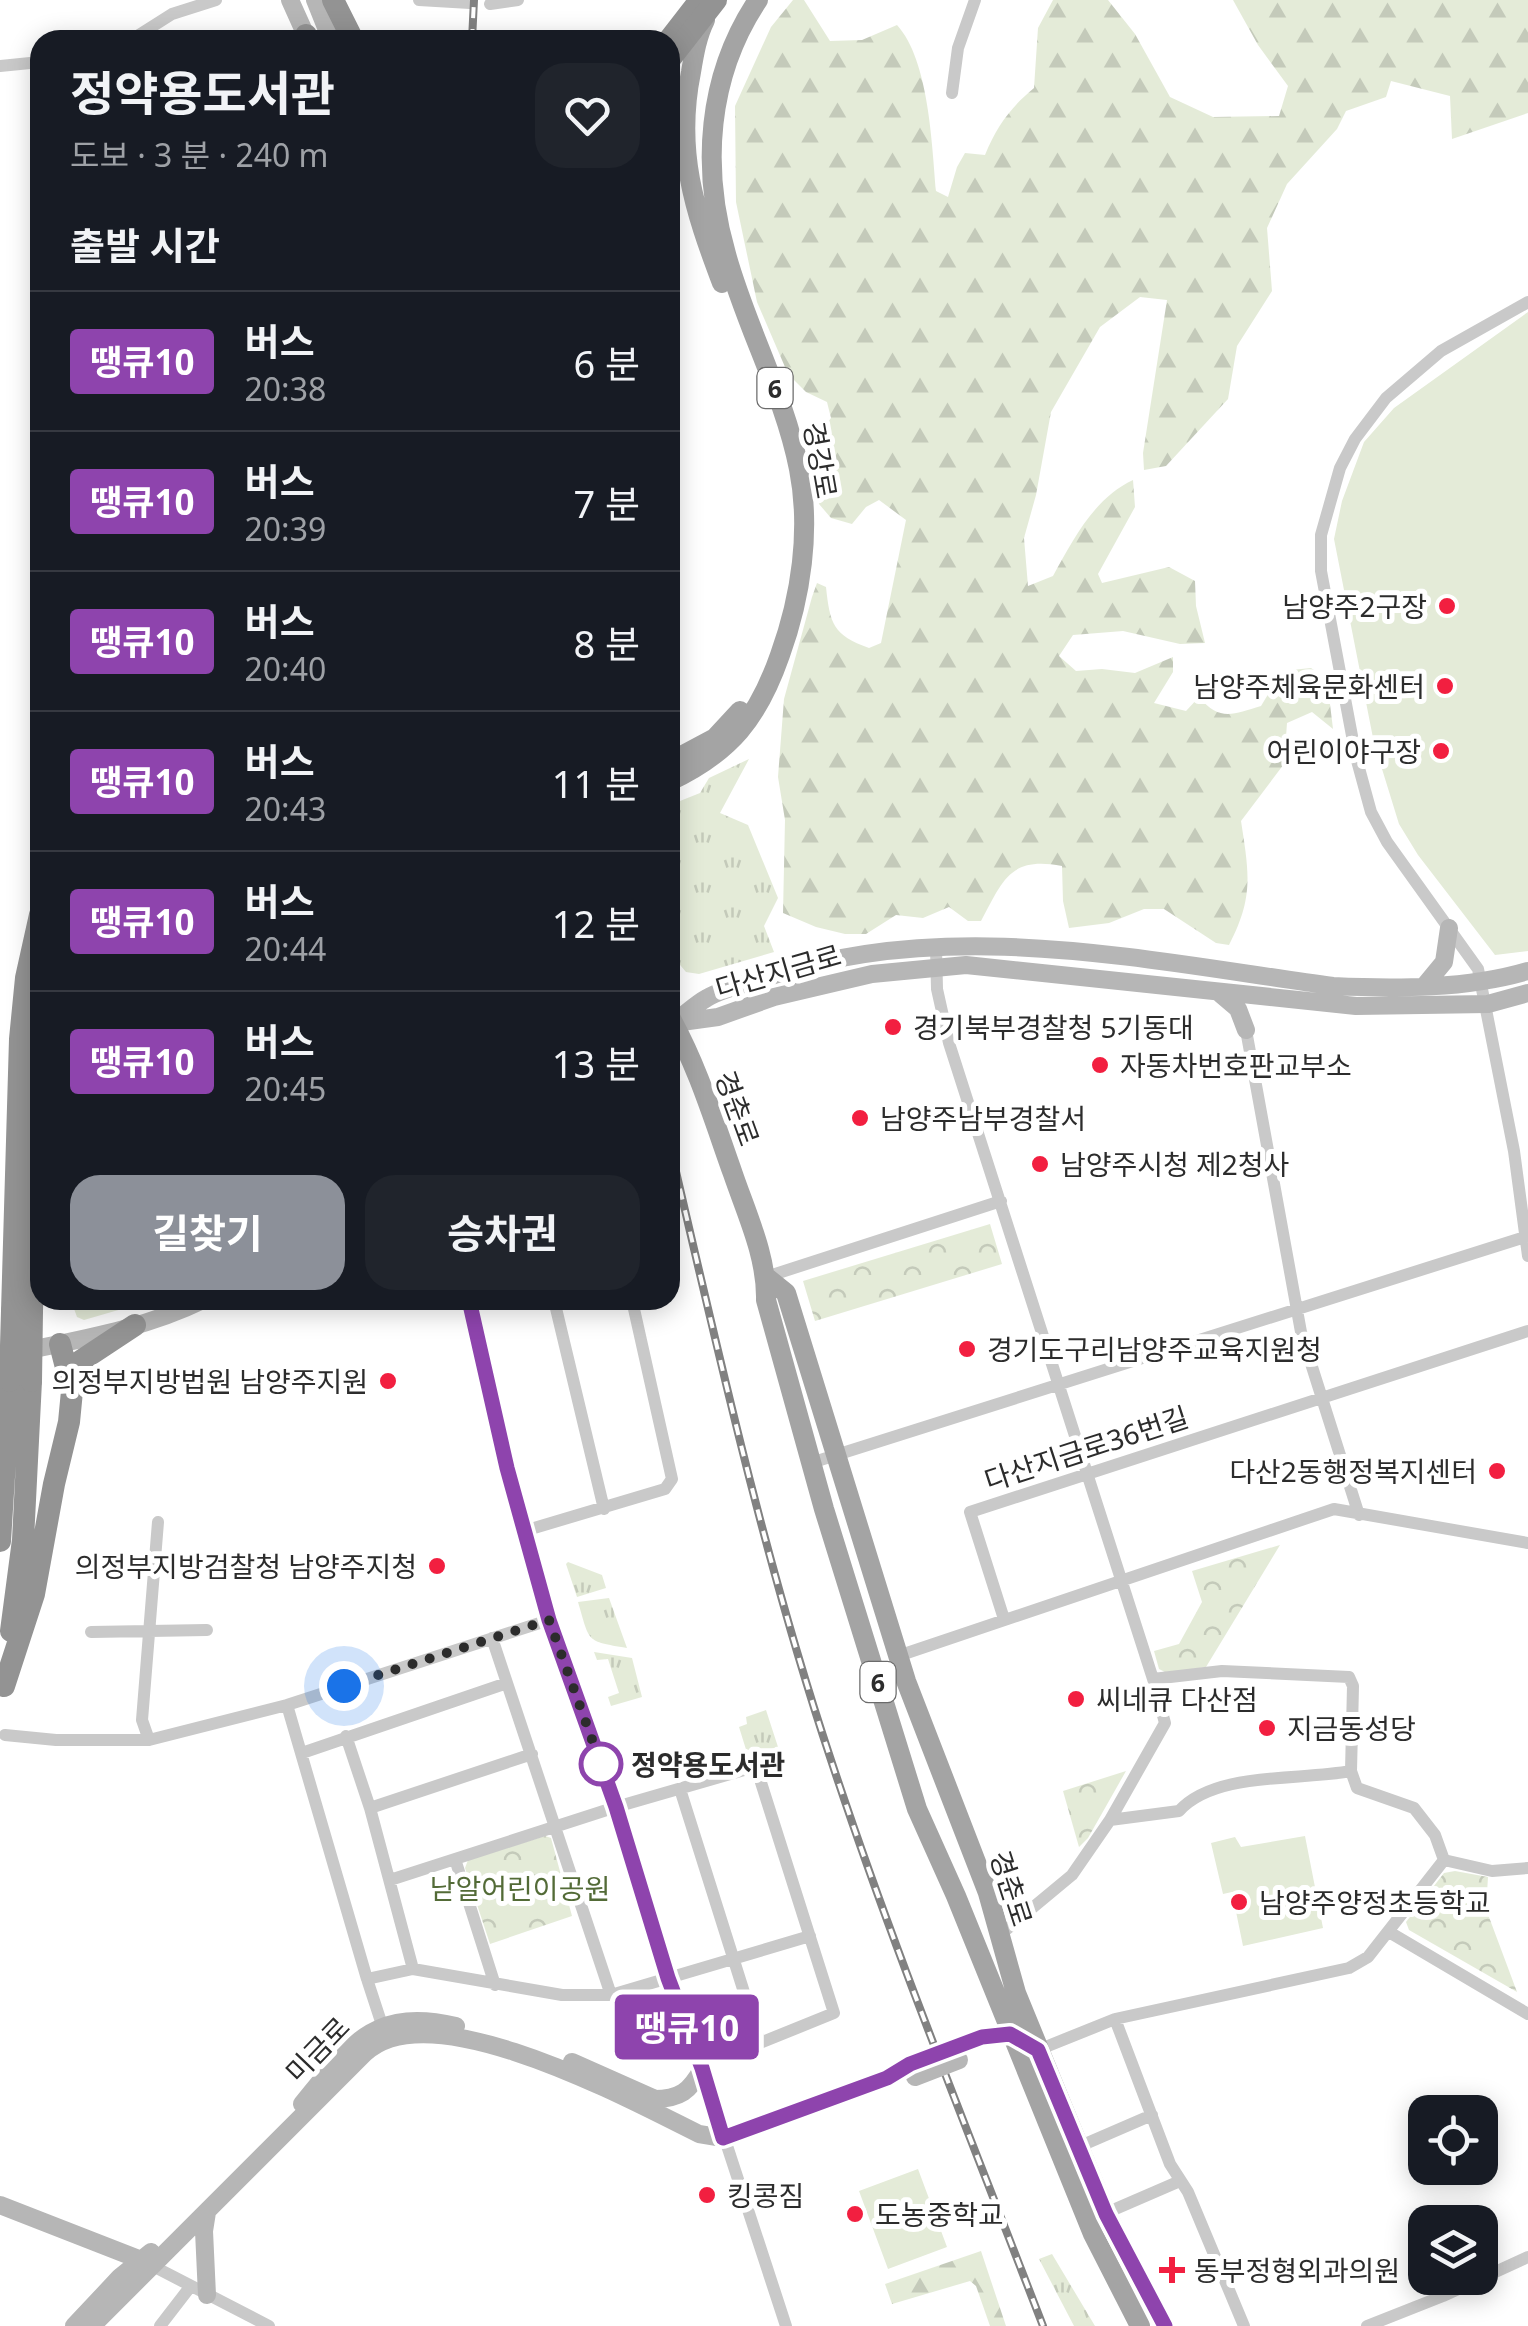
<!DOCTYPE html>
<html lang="ko">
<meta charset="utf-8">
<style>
:root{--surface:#171b24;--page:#20242c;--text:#f1f3f6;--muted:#9ea1a6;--line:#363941;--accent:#8c9099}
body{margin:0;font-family:"Noto Sans","Noto Sans KR",sans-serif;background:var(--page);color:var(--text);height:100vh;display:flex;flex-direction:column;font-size:38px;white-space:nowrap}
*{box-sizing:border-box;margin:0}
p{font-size:32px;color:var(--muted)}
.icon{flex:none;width:55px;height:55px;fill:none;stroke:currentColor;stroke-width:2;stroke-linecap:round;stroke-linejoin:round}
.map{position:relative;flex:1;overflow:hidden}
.side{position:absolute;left:30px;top:30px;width:650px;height:1280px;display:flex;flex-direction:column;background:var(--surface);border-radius:30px;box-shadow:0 5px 25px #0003}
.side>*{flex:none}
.badge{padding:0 20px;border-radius:8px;font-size:35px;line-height:65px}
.fabs{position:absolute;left:1408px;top:2095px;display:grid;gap:20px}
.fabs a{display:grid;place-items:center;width:90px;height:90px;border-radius:20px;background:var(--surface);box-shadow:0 5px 25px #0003;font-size:50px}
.you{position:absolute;width:50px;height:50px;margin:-25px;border:8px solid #fff;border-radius:50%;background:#1a73e8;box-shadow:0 0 0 15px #1a73e833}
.map>.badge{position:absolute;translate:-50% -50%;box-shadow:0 0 0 5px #fff}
h2{padding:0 40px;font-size:38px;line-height:90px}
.round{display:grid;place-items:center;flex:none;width:105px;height:105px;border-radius:30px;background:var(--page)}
.headline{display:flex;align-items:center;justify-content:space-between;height:170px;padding:0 40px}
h1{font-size:48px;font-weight:700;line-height:75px}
.cta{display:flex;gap:20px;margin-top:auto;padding:20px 40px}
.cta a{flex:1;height:115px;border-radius:30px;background:var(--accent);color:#fff;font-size:40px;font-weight:700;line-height:115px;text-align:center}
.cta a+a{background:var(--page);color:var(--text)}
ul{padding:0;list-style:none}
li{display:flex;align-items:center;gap:30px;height:140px;padding:0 40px;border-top:2px solid var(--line)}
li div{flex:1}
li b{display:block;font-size:38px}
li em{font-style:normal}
li .badge{min-width:110px;font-weight:700;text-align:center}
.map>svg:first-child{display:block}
.grass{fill:url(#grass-tufts)}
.forest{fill:url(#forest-firs)}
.park{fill:url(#park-crowns)}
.pitch{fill:#e4ebd8}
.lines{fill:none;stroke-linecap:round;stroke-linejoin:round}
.street{stroke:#c9c9c9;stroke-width:12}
.secondary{stroke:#b6b6b6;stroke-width:18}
.primary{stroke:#a4a4a4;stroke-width:20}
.highway{stroke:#939393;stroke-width:22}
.rail-casing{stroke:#818181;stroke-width:8}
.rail{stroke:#fff;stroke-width:4;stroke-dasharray:11;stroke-linecap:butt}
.secondary-bridge{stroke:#b6b6b6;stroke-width:18}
.highway-bridge{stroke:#939393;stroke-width:22}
.line-casing{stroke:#fff;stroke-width:22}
.line{stroke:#8e44ad;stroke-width:15}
.walk{stroke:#2c2c2c;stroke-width:10;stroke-dasharray:0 18}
.poi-dot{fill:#f21f40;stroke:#fff;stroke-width:4}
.stop-dot{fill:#fff;stroke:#8e44ad;stroke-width:5}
.labels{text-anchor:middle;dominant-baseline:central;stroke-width:10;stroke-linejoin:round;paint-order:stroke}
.shield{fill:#fff;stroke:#6b6b6b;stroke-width:2.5}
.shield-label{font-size:25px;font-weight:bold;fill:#2c2c2c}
.street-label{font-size:28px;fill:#2c2c2c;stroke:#fff}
.poi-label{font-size:28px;fill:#2c2c2c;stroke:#fff;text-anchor:start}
.stop-label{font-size:28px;font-weight:bold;fill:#2c2c2c;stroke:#fff;text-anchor:start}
.park-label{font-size:28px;fill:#536b37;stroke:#fff}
</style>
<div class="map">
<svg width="1528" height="2326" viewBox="0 0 1528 2326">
<defs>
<pattern id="grass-tufts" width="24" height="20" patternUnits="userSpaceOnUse" patternTransform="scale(2.5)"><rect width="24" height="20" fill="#e4ebd8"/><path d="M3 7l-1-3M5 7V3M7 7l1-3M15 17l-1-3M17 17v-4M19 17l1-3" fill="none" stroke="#c4caba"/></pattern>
<pattern id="forest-firs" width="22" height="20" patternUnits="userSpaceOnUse" patternTransform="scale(2.5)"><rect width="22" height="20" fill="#e4ebd8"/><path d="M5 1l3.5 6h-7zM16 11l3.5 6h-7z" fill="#c4caba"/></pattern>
<pattern id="park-crowns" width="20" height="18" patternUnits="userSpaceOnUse" patternTransform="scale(2.5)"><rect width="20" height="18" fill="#e4ebd8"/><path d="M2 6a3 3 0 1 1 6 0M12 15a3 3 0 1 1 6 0" fill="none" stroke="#c4caba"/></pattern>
</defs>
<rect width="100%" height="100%" fill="#fff"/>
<path class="grass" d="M749,759l-29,54 28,12 30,73 -14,28 10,26 -75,22 -13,-2 -16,-19v-148l30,-12 9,-15z
M568,1562l34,13 4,13 -29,9 -11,-33z
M609,1598l18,50c-42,-7 -37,-6 -49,-46z
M594,1652l38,6 10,39 -31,9 -3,-9 11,-4 -11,-34 -11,1z
M766,1710l12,37 -30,9 -9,-29 8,-3 -1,-7z
M1052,2254l43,72h-21l-35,-67z"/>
<path class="forest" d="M793,0h11l26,41 32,-1 35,-15c32,35 35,120 39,166l12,6 9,-30 8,-14 20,2c12,-29 25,-47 49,-67l4,-60 15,-28h55l27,34 35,63 43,20 66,-1 9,-30 -30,-41 -25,-45h295v113l-76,26 -2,-43 -59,-15 -5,16 -40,14 -9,18 -50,55 -20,44 5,63 -35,55 -9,53 -62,67 -22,4 -1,-17 24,-153 -27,-3 -40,30 -49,85 -15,83 -12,43 4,48 25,-10c20,-36 41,-78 80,-96l2,27 -37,67 4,9 67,-16 26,14 1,25 9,37 -25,1 -57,-13 -50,4 -14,21 17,15 26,-2 33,4 38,-16v15l-19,31 32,8 13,-14c21,25 34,17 62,9l21,-35 29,-3 16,11 6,50 -21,-17 -25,11 -3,41 -43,57c8,52 13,76 -12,124l-13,-2 -52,-34h-20l-35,14 -40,5 -6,-27 -1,-35c-52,-10 -59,14 -81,55h-13l-19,-14 -26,11 -27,-3 -30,19h-21l-29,-7 -33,-14 2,-93 -7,-43 6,-78 28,-102 5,-14 9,4c4,37 7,48 43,61l12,-5 25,-123 -27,-20 -13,7 -14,17 -21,-6 -12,-14 -7,-42 6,-27 13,-17 -4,-16 -21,-10 -18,-18 -31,-72 -21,-100 -1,-96 36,-79z
M77,1300l62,4 -55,16 -7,-3 -4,-11z
M981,2251l25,75h-16l-14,-40 -6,-5 -78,23 -7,-20z"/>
<path class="park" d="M990,1224l12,40 -187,57 -12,-40z
M1280,1545l-74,122 -39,6 -8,-4 -5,-18 25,-7 23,-42 -10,-31z
M1126,1771l-38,67 -9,9 -16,-56z
M545,1836l6,2 21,78 -82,28 -25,-76 3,-8z
M1455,1871l33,6 -2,32 31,83 -108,-62 -3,-8 38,-49z"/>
<path class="pitch" d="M1528,312v639l-33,4 -77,-100 -19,-31 -25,-81 -40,-204 8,-38 22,-59 30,-34z
M1305,1836l18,92 -80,18 -11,-54 -9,2 -12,-51 24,-6 6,10z
M918,2169l29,78 -59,22 -29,-78z"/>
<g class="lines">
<path class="street" d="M419,0l51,3
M490,4l28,-4
M131,40l41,-26 44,-14
M0,66l40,-4
M952,93l6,-45 17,-48
M1528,302l-87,49 -55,47 -31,41 -15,29 -19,67v36l35,186 15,55 16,30 91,127 36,182 14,105
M936,947l1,42 12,54 204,636
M1246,1030l55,302 58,183
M766,1277l235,-76
M469,1300l38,168 42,152 67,187 52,171 30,79 88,269
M554,1300l50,209
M814,1462l711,-225
M524,1531l141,-42 7,-10 -40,-179
M1004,1619l-34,-107 558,-181
M91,1632l116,-2
M492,1638l119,357
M898,1656l436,-147 194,34
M287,1705l80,274 46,-10 149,26h49l199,-59
M5,1735l51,5h93l138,-35 262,-85
M346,1736l24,72 43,161
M149,1740l-7,-20 16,-198
M302,1753l205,-70
M370,1808l162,-54
M1110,1820l69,-9c36,-40 120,-30 172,-40
M455,1859l40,126
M390,1880l226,-73 135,-39 7,5 76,240 -74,30 -80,-254
M1389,1932l139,82
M1001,1934l71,-59 38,-55 55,-97 -12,-44 69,-8 127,6 4,9 -2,85 6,17 57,20 21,27 9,25 48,11 36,-3
M367,1979l17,52
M1115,2019l55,145 18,28 56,134
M1038,2050l77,-31 234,-51 19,-11 76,-97
M1078,2147l74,-32
M1106,2213l74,-32
M147,2263l122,63
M160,2326l30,-39
M1367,2326l76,-30 85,-39"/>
<path class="secondary" d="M290,0l18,40
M315,0l16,40
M1425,985l19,-23 5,-34
M1218,992l20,17 8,21
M674,1023l44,-6 56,-20 98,-23 94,-9 390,41 132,-2 40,-11
M670,1025c13,-8 24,-20 37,-27 17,-10 39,-14 58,-20 183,-63 382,-17 568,8 64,3 134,3 195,-15
M20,1352c62,-13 126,-24 183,-52
M954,2047c21,-7 45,-18 66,-7
M572,2062l81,36
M654,2099c26,0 36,-8 48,-30
M302,2104c48,-59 71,-97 154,-78
M0,2205l141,55
M207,2212l-3,19 3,64
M74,2326l46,-49 31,-25
M92,2326l273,-273c66,-62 265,47 334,81l24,4 164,-59 23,-15"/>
<path class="primary" d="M705,20c-8,16 -11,34 -14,52 -16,79 3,137 31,211
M670,762l45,-24 25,-27
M670,781c61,-29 88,-63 110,-126 21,-58 31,-125 19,-186 -15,-75 -53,-142 -73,-215 -25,-86 -19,-178 32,-254
M670,1017c28,50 44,104 63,157 14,41 34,83 33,126l58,209 93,300 39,87 137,338 47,92
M766,1277l20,16 120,388 82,212 28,100 90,220 59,113"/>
<path class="highway" d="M333,0l20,40
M306,35l1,5
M669,40l31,-40
M12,1311l8,-272 6,-61 14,-63
M32,1311l8,-267
M73,1388l3,-24 59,-39
M0,1541l10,-160
M11,1631l12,-91 8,-159
M4,1686l30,-92 20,-110 15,-62 3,-31 -12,-47"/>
<defs>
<path id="rail" d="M472,40l2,-40
M670,1146c48,205 94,413 161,614 63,191 140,378 212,566"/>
</defs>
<use href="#rail" class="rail-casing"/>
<use href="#rail" class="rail"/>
<path class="secondary-bridge" d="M910,2064l44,-17
M915,2077l44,-17"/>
<path class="highway-bridge" d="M670,59l46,-59
M10,1381l2,-70
M31,1381l1,-70"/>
</g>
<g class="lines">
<defs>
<path id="line" d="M469,1300l38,168 42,152 67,187 52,171 34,90 21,70 164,-60 23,-14 72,-27 28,-3 28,16 68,164 59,112"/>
</defs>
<use href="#line" class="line-casing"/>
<use href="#line" class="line"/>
<path class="walk" d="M344,1686l205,-66 54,150 -2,-6"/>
</g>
<g class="poi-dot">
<circle cx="1447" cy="606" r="10"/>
<circle cx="1445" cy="686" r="10"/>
<circle cx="1441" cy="751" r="10"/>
<circle cx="893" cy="1027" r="10"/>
<circle cx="1100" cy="1065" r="10"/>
<circle cx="860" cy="1118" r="10"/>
<circle cx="1040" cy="1164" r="10"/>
<circle cx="967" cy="1349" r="10"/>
<circle cx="388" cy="1381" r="10"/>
<circle cx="1497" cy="1471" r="10"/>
<circle cx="437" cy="1566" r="10"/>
<circle cx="1076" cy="1699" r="10"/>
<circle cx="1267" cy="1728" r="10"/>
<circle cx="1239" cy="1902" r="10"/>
<circle cx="707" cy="2195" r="10"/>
<circle cx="855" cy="2214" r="10"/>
<path d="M1167 2255h10v10h10v10h-10v10h-10v-10h-10v-10h10z"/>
</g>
<circle class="stop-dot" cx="601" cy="1764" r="20"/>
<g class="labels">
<g class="shield">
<rect x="757.5" y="368" width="35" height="40" rx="8"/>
<rect x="860.5" y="1662" width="35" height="40" rx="8"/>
</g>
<g class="shield-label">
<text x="775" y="388">6</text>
<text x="878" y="1682">6</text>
</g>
<g class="street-label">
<text transform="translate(821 460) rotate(80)">경강로</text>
<text transform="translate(778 971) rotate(-16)">다산지금로</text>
<text transform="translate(738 1108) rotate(70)">경춘로</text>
<text transform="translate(1086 1448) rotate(-18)">다산지금로36번길</text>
<text transform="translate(1012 1888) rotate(72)">경춘로</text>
<text transform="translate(317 2049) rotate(-46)">미금로</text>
</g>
<g class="poi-label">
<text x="1427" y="606" text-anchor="end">남양주2구장</text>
<text x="1425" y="686" text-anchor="end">남양주체육문화센터</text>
<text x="1421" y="751" text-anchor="end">어린이야구장</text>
<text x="913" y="1027">경기북부경찰청 5기동대</text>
<text x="1120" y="1065">자동차번호판교부소</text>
<text x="880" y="1118">남양주남부경찰서</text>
<text x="1060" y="1164">남양주시청 제2청사</text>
<text x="987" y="1349">경기도구리남양주교육지원청</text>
<text x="368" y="1381" text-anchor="end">의정부지방법원 남양주지원</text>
<text x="1477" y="1471" text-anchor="end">다산2동행정복지센터</text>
<text x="417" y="1566" text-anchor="end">의정부지방검찰청 남양주지청</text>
<text x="1096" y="1699">씨네큐 다산점</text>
<text x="1287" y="1728">지금동성당</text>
<text x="1259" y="1902">남양주양정초등학교</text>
<text x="727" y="2195">킹콩짐</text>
<text x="875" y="2214">도농중학교</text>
<text x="1194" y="2270">동부정형외과의원</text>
</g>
<g class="stop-label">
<text x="631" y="1764">정약용도서관</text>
</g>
<g class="park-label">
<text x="520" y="1888">낟알어린이공원</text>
</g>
</g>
</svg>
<div class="fabs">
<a><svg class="icon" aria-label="locate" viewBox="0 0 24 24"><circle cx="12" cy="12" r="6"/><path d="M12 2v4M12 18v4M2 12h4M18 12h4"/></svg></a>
<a><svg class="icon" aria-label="layers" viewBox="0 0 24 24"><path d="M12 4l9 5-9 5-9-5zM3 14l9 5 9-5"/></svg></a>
</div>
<div class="you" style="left:344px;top:1686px"></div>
<b class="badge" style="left:687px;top:2027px;background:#8e44ad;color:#fff">땡큐10</b>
<section class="side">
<div class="headline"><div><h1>정약용도서관</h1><p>도보 · 3 분 · 240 m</p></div><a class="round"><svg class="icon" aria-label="heart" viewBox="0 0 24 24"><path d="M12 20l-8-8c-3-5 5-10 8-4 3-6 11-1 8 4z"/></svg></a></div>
<h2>출발 시간</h2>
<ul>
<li><span class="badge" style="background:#8e44ad;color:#fff">땡큐10</span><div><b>버스</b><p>20:38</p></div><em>6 분</em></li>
<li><span class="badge" style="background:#8e44ad;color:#fff">땡큐10</span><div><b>버스</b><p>20:39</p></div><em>7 분</em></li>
<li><span class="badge" style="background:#8e44ad;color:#fff">땡큐10</span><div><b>버스</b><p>20:40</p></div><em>8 분</em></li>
<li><span class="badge" style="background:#8e44ad;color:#fff">땡큐10</span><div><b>버스</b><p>20:43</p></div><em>11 분</em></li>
<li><span class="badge" style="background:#8e44ad;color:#fff">땡큐10</span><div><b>버스</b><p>20:44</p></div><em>12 분</em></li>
<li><span class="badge" style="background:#8e44ad;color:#fff">땡큐10</span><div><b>버스</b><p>20:45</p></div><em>13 분</em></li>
</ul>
<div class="cta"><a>길찾기</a><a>승차권</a></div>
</section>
</div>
